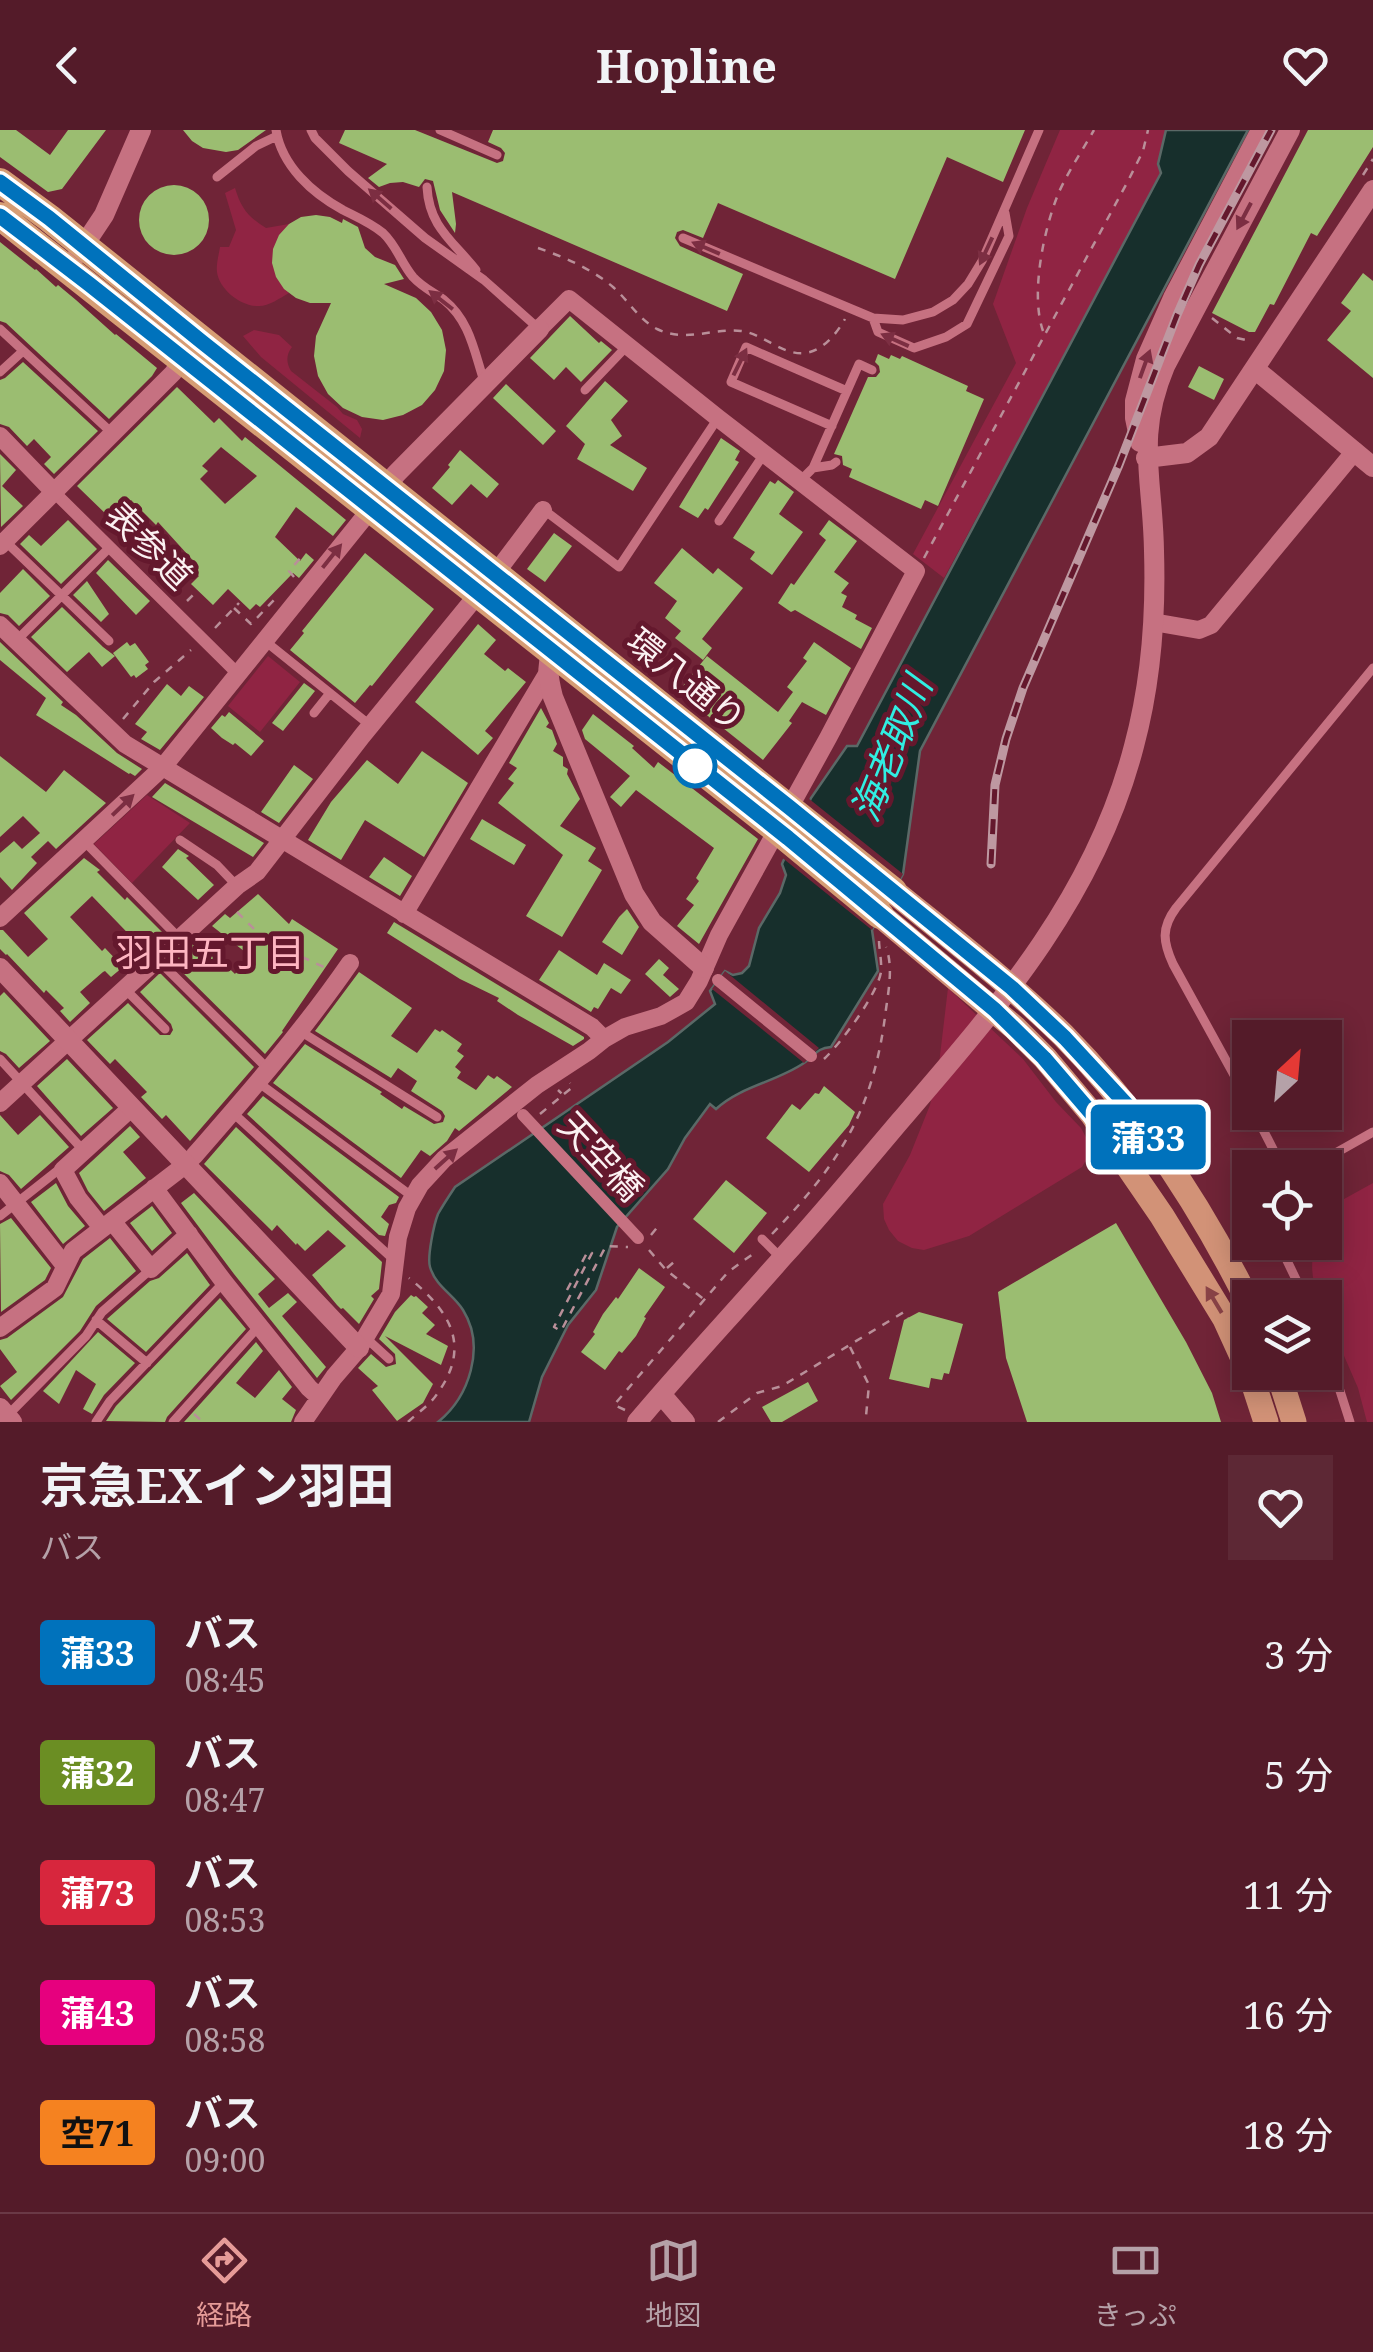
<!DOCTYPE html>
<html lang="ja">
<meta charset="utf-8">
<style>
:root{--surface:#541b29;--page:#5d2835;--text:#f1f3f6;--muted:#b5a1a8;--line:#6a3946;--accent:#e69b98}
body{margin:0;font-family:"Noto Serif","Noto Sans JP",serif;background:var(--page);color:var(--text);height:100vh;display:flex;flex-direction:column;font-size:38px;white-space:nowrap}
*{box-sizing:border-box;margin:0}
p{font-size:32px;color:var(--muted)}
.icon{flex:none;width:55px;height:55px;fill:none;stroke:currentColor;stroke-width:2;stroke-linecap:round;stroke-linejoin:round}
.map{position:relative;height:1292px;overflow:hidden}
.sheet{display:flex;flex-direction:column;background:var(--surface);flex:1}
.sheet>*{flex:none}
.badge{padding:0 20px;border-radius:8px;font-size:35px;line-height:65px}
.needle{width:65px;rotate:26deg}
.controls{position:absolute;left:1232px;top:890px;display:grid;gap:20px}
.controls a{display:grid;place-items:center;width:110px;height:110px;border-radius:0px;background:var(--surface);box-shadow:0 5px 25px #0003,0 0 0 2px var(--line);font-size:50px}
.map>.badge{position:absolute;translate:-50% -50%;box-shadow:0 0 0 5px #fff}
.round{display:grid;place-items:center;flex:none;width:105px;height:105px;border-radius:0px;background:var(--page)}
.overview{display:flex;align-items:center;justify-content:space-between;height:170px;padding:0 40px}
h1{font-size:48px;font-weight:700;line-height:75px}
ul{padding:0;list-style:none}
li{display:flex;align-items:center;gap:30px;height:120px;padding:0 40px}
li div{flex:1}
li b{display:block;font-size:38px}
li em{font-style:normal}
li .badge{min-width:110px;font-weight:700;text-align:center}
header{display:flex;justify-content:space-between;align-items:center;height:130px;padding:0 40px;background:var(--surface);font-size:45px;font-weight:700}
.tab-bar{display:flex;justify-content:space-around;align-items:center;height:140px;border-top:2px solid var(--line);background:var(--surface);font-size:28px;color:var(--muted)}
.tab-bar a{display:grid;justify-items:center;gap:5px}
.tab-bar .active{color:var(--accent)}
.map>svg:first-child{display:block}
.green{fill:#902443}
.water{fill:#172f2c;stroke:#5b6967;stroke-width:2.5}
.pier{fill:#702437}
.building{fill:#9bbd71;fill-rule:evenodd}
.lines{fill:none;stroke-linecap:round;stroke-linejoin:round}
.path{stroke:#b98f99;stroke-width:2.5;stroke-dasharray:8 8;stroke-linecap:butt}
.service{stroke:#c67181;stroke-width:9}
.pedestrian{stroke:#c67181;stroke-width:12}
.minor{stroke:#c67181;stroke-width:18}
.tertiary{stroke:#c67181;stroke-width:20}
.primary{stroke:#d29277;stroke-width:25}
.trunk{stroke:#d69d74;stroke-width:28}
.rail-casing{stroke:#be98a1;stroke-width:9}
.rail{stroke:#64182d;stroke-width:5;stroke-dasharray:15;stroke-linecap:butt}
.oneway{fill:#7c2e42}
.oneway2{fill:#8a4347}
.line-casing{stroke:#fff;stroke-width:22}
.line{stroke:#0072bc;stroke-width:15}
.stop-dot{fill:#fff;stroke:#0072bc;stroke-width:5}
.labels{text-anchor:middle;dominant-baseline:central;stroke-width:10;stroke-linejoin:round;paint-order:stroke}
.street-label{font-size:35px;fill:#fbf1f2;stroke:#64182d}
.water-label{font-size:38px;font-style:italic;fill:#30eee2;stroke:#64182d}
.neighbourhood-label{font-size:38px;fill:#feb5c1;stroke:#64182d}
</style>
<header><svg class="icon" aria-label="back" viewBox="0 0 24 24"><path d="M15 5l-7 7 7 7"/></svg>Hopline<svg class="icon" aria-label="heart" viewBox="0 0 24 24"><path d="M12 20l-8-8c-3-5 5-10 8-4 3-6 11-1 8 4z"/></svg></header>
<div class="map">
<svg width="1373" height="1292" viewBox="0 0 1373 1292">
<rect width="100%" height="100%" fill="#702437"/>
<path class="green" d="M1060,0h106l-8,33 4,9 -218,406 -31,-24 103,-191 -23,-59 34,-96z
M235,58c6,20 13,29 31,40l23,-4 -13,53 13,16c-9,5 -20,13 -30,13 -18,1 -40,-17 -42,-34 -1,-8 2,-18 3,-25h9l7,-17 -11,-37z
M254,200l25,5 13,12c-6,8 -6,15 -1,24l46,36 6,7 14,6 5,9 -2,9 -99,-81 -18,-21z
M268,526l32,26 -40,50 -32,-26z
M147,665l43,28 -58,60 -38,-39z
M948,858l75,71 33,43 25,26 8,15v12l-7,12 -113,69 -45,14 -12,-2 -14,-7 -9,-11 -5,-11 -1,-15 27,-49 20,-50 9,-41z
M1373,1053v239h-6l-9,-34 -33,-76v-14l-6,-1c-8,-18 -9,-35 -3,-54l9,-1 1,-33z"/>
<path class="water" d="M1166,0h82l-328,621 -17,123 -31,56 6,41 -47,76c-15,1 -16,9 -27,16 -28,19 -63,23 -88,46l-6,-5 -25,34 -17,31 -51,58 -21,63 -28,35 -26,52 -13,45h-91c31,-25 48,-75 25,-112 -10,-16 -27,-23 -33,-43 -3,-10 4,-43 8,-53 5,-9 11,-18 17,-27l213,-145 47,-38 -5,-13 15,-20 8,4 9,-2 7,-7 10,-38 21,-35 6,-18 -4,-11 29,-66 36,-52h10l304,-573 -3,-9z"/>
<path class="pier" d="M808,668l95,76 -31,56 -92,-74z
M725,841l94,77 -15,15 -92,-74z"/>
<path class="building" d="M0,0h16l34,25 18,-25h38l-44,59 -14,3 -48,-35z
M183,0h83l-28,20 -12,2 -23,-4 -11,-7z
M345,0h70l82,33 6,-2 2,-8 -4,-5 -13,-6 5,-12h532l-22,52 -56,-25 -52,122 -177,-76 -15,35 -20,-8 -6,2 -2,6 5,8 63,28 -16,37 -275,-119 4,32 -1,9 -15,-23 -7,-29 -8,-2 -6,8 -16,-5 -13,1 -11,4 -11,-9 19,-14 -48,-21z
M1308,0h65v17l-56,89 -6,-3 -37,72 -4,-1 -15,28h-6l-37,-19z
M139 90a35 35 0 1 1 70 0a35 35 0 1 1-70 0Z
M316,85l14,2 12,6 1,-4 15,8 7,21 10,9 20,8 9,14 -20,5 32,14 15,14 11,18 4,20 -2,21 -9,19 -13,15 -19,10 -20,5 -21,-3 -19,-9 -15,-14 -10,-18 -4,-20 2,-20 15,-33h-21l-14,-5 -12,-9 -8,-12 -4,-14 1,-14 6,-14 10,-11 12,-7z
M0,112l35,28 1,-1 20,18 2,-2 18,15 39,35 1,-1 41,34 -5,8 -43,43 -103,-96 -6,-2z
M1363,143l10,8v97l-46,-38 24,-29 -10,-8z
M570,186l29,27 2,-2 11,9 -31,32 -15,-15 -12,13 -24,-22z
M878,224l11,5 2,-4 9,4 2,-3 66,30 -2,5 18,8 -46,107 -13,-6 -4,9 -72,-32 3,-8 -9,-4 -1,-9 -8,-2 34,-77h8l4,-5 -1,-6 -4,-4z
M23,232l75,69 -44,43 -10,-10 7,-7 -17,-18 -7,7 -18,-19 -9,-3v-44l5,-2z
M1199,236l25,13 -10,21 -26,-13z
M605,251l23,20 -17,19 11,16 -12,9 37,23 -14,23 -56,-32 8,-15 -19,-18z
M506,254l50,47 -13,14 -50,-47z
M177,257l37,36 5,-5 23,23 3,-4 101,83 -13,16 -37,-29 -21,30 25,24 6,-8 8,7 -15,18 -6,-5 -33,34 -4,-3 -6,6 -22,-21 -15,16 -22,-21 8,-8 -6,-5 5,-5 -40,-44 -2,3 -25,-25 -20,19 -34,-33zM221,317l36,29 -32,28 -25,-25 8,-8 -6,-5z
M721,308l19,13 -5,9 4,2 -31,48 -3,-2 -7,10 -19,-11z
M460,320l39,34 -12,14 -16,-14 -19,21 -20,-17 18,-21 -2,-2z
M0,324l16,16 -14,16 21,20 -22,21z
M778,350l16,12 -15,22 24,18 -31,43 -22,-16 5,-7 -22,-14 37,-57 5,3z
M68,390l29,29 -36,35 -41,-40 9,-9 12,11z
M829,390l28,21 -23,31 15,11 -8,10 6,3 -5,11 15,8 -2,4 17,9 -11,21 -66,-39 -4,2 -13,-9 13,-20 3,2 32,-45 -7,-6z
M554,403l18,13 -27,36 -18,-13z
M682,418l31,26 5,-6 25,20 -41,51 10,9 -9,12 -28,-22 6,-7 -16,-13 12,-17 -23,-18z
M365,423l69,56 -62,77 -2,-1 -15,18 -65,-53 14,-17 -2,-2z
M108,430l42,41 -14,14 -40,-42z
M23,439l27,27 -31,30 -11,-11 -8,-2v-20z
M87,451l22,33 -8,8 -28,-27z
M62,477l41,40 12,9 -13,11 -13,-15 -22,20 -36,-35z
M478,494l18,16 -12,14 21,17 3,-3 18,14 -41,49 8,7 -15,17 -63,-53z
M0,512l63,60 -2,3 15,10 41,38 25,16 -7,7 -5,-3 -1,1 -93,-59 10,-17 -46,-38z
M127,512l3,4 5,-3 14,19 -4,3 3,4 -12,9 -2,-3 -3,2 -18,-24z
M814,512l37,26 -25,47 -24,-13 -13,19 3,2 -29,37 -85,-68 29,-36 71,56 15,-20 -6,-5 20,-26 -4,-3z
M304,553l11,8 -32,40 -11,-8z
M167,554l14,12 8,-10 15,11 -44,53 -19,-11 6,-7 -12,-8z
M541,578l8,15 -3,4 6,3 5,14 -4,7 10,6v9l5,3 -1,5 13,25 -20,27 36,22 -8,13 14,9 -40,67 -36,-21 37,-61 -65,-52 16,-20 -6,-4 9,-11 -8,-5z
M229,582l35,29 -13,15 -16,-13 -2,2 -11,-7 -11,-10 11,-13 3,2z
M593,584l41,32 -2,2 22,20 4,-6 100,77 -59,105 -22,-18 17,-21 -8,-6 13,-18 -3,-3 18,-30 -78,-58 -15,17 -11,-10 20,-21 -45,-37 -3,-9z
M422,621l46,32 -44,74 -59,-37 -24,40 -33,-20 23,-38 36,-42 31,24z
M0,626l46,36 18,-22 42,33 -50,46 -8,-8 -17,16 6,6 -25,27 -12,-13v-24l14,-12 8,8 18,-16 -17,-17 -23,21z
M294,635l19,14 -34,44 -18,-11z
M165,653l99,60 -11,14 -101,-60z
M482,689l44,26 -12,20 -44,-26z
M178,719l11,7 -3,2 28,27 -16,15 -36,-33z
M384,727l28,19 -12,20 -31,-19z
M84,728l16,12 -3,2 28,28 2,-3 37,37 -18,18 -54,-56 -22,21 32,34 3,-3 18,19 -12,10 -6,-6 -2,1 -23,20 10,11 -20,19 -10,-11 4,-3 -18,-18 -2,3 -37,-39 -1,1 -6,-6v-19h3l25,27 20,-18 -24,-26z
M258,764l31,30 3,-5 46,30 -56,82 1,1 -18,22 -93,-92 26,-23 37,35 14,-19 -37,-29 13,-12 5,4z
M627,779l12,18 -17,28 -20,-13 17,-25z
M394,792l190,115v2l-11,7 -55,-31 -21,-14 2,-3 -39,-19 -73,-46z
M559,820l38,25 7,-12 27,17 -10,14 -10,-6 -13,21 -4,-2 -3,5 -52,-32z
M659,829l10,9 -6,7 16,14 -9,8 -25,-23z
M359,842l53,36 -21,28 26,17 18,-24 5,3 2,-2 20,14 -5,7 7,5 -9,11 6,5 -4,6 19,12 12,-15 6,4 3,-3 15,11 -53,44 -4,-3 -8,13 -17,15 -9,-6 -20,28 -128,-95 32,-39 77,48 -2,2 22,15 2,-3 30,18 9,-2 2,-6 -3,-5 -31,-20 6,-10 -19,-13 -7,10 -76,-47z
M160,843l94,94 -64,74 -24,-26 -4,4 -21,-22 6,-5 -32,-33 -5,5 -23,-24 41,-37 32,32h10l3,-5 -2,-6 -31,-32z
M4,862l46,49 -31,27 -13,-14 -6,-3v-55z
M67,929l46,49 -32,28 -44,-50z
M824,956l31,26 -6,13 -40,47 -43,-34 26,-34 8,6 15,-17 4,1z
M263,966l136,101 -3,6 -7,2 -8,12 8,7 -4,12 -6,-1 -132,-121z
M0,985l18,20 22,-20 29,32 -48,42 -12,-14 -9,-4z
M130,996l10,11 -17,15 23,26 -42,33 -16,-20 -9,-18z
M236,997l146,135 -3,27 -8,7 3,3 -15,25 -16,-16 -2,1 -4,-4 -25,-30 34,-29 -18,-16 -23,21 -8,-8 -1,2 -19,-20 -5,6 -68,-67z
M726,1050l41,33 -33,40 -41,-34z
M56,1053l12,23 17,20 -22,18 -32,-42z
M194,1063l81,86 -17,15 11,14 19,-15 9,9 -15,14 44,51 -9,11 -83,-104 -53,-71z
M152,1076l20,27 -20,18 -22,-28z
M11,1088l40,50 -6,12 -44,32 -1,-88z
M1116,1093l70,119 26,51 9,29h-194l-21,-64 -8,-66z
M110,1108l26,33 -40,35 -16,25 -69,69 -11,-14 17,-14 -17,-23v-9l7,-2 56,-41 20,-38z
M187,1123l23,32 -64,67 -39,-33 43,-38 9,-3z
M639,1138l26,19 -21,30 2,1 -10,18 -14,17 -3,-2 -14,19 -24,-18 14,-18 -2,-2 10,-18 13,-17 2,2z
M411,1165l3,2 2,-1 12,11 -6,6 13,12 -9,9 22,12 -7,19 -56,-29 48,48 -10,19 -26,18 -25,-31 6,-4 -20,-18 13,-14 15,13 10,-3 -1,-10 -16,-15 16,-27z
M220,1168l26,31 -79,88 -2,5 -59,-1 10,-15z
M919,1182l44,12 -14,50 -5,-1 -2,7 -11,-2 -2,10 -40,-9 15,-59z
M98,1202l37,31 -31,32 -12,19 -9,-5 13,-25 -20,-14 -17,34 -16,-13z
M256,1212l7,9 -27,32 19,15 24,-28 13,17 -10,12 14,11 -5,12h-107z
M808,1252l10,19 -36,21h-11l-9,-15z"/>
<g class="lines">
<path class="path" d="M1363,45l10,-16
M538,118c26,9 54,21 75,39 16,14 25,32 44,42 29,14 54,-1 84,2 21,2 42,25 64,22 18,-2 32,-20 40,-34
M1212,188l25,20 14,3
M1043,201c-13,-37 1,-103 16,-139 10,-22 23,-41 35,-62
M924,428l204,-377 15,-30 5,-21
M294,447l-5,-6 14,-16
M187,471l8,-8
M234,478l17,16 26,-27
M215,498l24,-25
M123,589l31,-37 37,-32
M237,782l28,28 61,28
M824,929c17,-16 53,-64 57,-87 1,-10 -2,-23 -2,-32
M564,964l9,-7 -3,-4
M540,984l23,-19 -5,-5
M772,1104c69,-72 102,-125 114,-225 3,-21 7,-43 0,-62
M651,1105l9,-11
M649,1120l17,20 39,30
M667,1138l7,-6
M567,1160l21,-39 4,2 -38,74 7,4 45,-85 22,1
M850,1217l19,38 -3,31
M625,1280l-11,-5 114,-133 29,-21
M194,1284l9,8
M408,1292c9,-9 22,-17 29,-28 35,-48 13,-83 -28,-116
M718,1292l39,-29 25,-7 122,-74 4,6"/>
<path class="service" d="M276,0c6,36 36,63 67,80 14,7 28,13 40,23 14,13 18,30 30,44 9,10 20,15 31,23 26,21 30,51 40,81
M311,0l4,8 33,33 77,67 59,42 54,48
M440,0l57,25
M217,47l39,-31 21,-10
M427,57c2,40 26,54 49,83
M683,108l190,80 30,2 30,-8 20,-12 15,-16 14,-23 57,-131
M873,188l5,14 36,16 32,-11 21,-13 42,-88 -4,-23
M0,199l112,104
M0,242l23,-21
M585,260l42,-44
M832,296l-101,-44 15,-35 101,44
M813,338l19,-3 4,-3
M800,351l13,-13 46,-104 13,6
M544,380l75,57 99,-149
M719,391l45,-67
M5,411l104,100
M17,510l93,-93
M265,511l106,85
M314,583l16,-20
M180,710l37,25 20,21
M84,711l96,98
M158,830l111,110
M125,859l40,40
M300,901l137,86
M0,929l83,91
M259,953l154,114
M1250,974l-77,-140c-10,-22 -12,-36 3,-56l197,-240
M232,982l161,147
M1254,982l20,39 1,17
M1309,1038l64,-36
M0,1086l57,-45 6,-1
M762,1109l18,18
M1278,1112l27,56
M96,1190l51,43
M366,1208l23,21
M1325,1214l25,78
M7,1286l79,-80 16,-24 49,-43
M96,1292l14,-21 114,-119
M173,1292l86,-96"/>
<path class="pedestrian" d="M54,362l184,182
M718,850l93,76
M523,985l115,123"/>
<path class="minor" d="M0,306l54,56
M0,416l173,-173c14,-19 20,-24 10,-48
M495,444l48,-64
M1153,492l46,8 12,-5 144,-174
M0,495l125,119 467,283 12,12
M404,784l143,-240
M0,788l163,-151 199,-247 7,-13
M0,973l237,-217 20,-14 105,-136 116,-142
M0,1053l65,83
M154,1058l70,94 85,106 10,9
M112,1091l39,48 38,-35
M102,1098l-24,-30 -15,-28 68,-62
M0,1198l55,-40 18,-37 112,-86 9,-9c55,-63 109,-125 156,-193
M303,1292l31,-45 25,-29 32,-54 7,-57 9,-29 13,-23 24,-26 93,-74 52,-34 15,-12 21,-12 36,-11 25,-14 13,-21 20,-46 109,-197 88,-167 -198,-153 -149,-119 -30,30"/>
<path class="tertiary" d="M78,124l26,-39 37,-85
M1256,240l117,97
M1140,312l-5,-24v-17l11,-42 27,-61 88,-168
M1146,328l41,-5 22,-16 164,-247
M378,367l18,-23 143,-145
M558,513c-14,18 -10,34 -5,54l81,197 18,28 52,46
M0,838l359,380
M661,1264l24,28
M0,1278l12,14
M637,1292c47,-56 97,-109 145,-164 41,-45 79,-91 118,-137 99,-115 195,-224 234,-375 17,-63 22,-130 20,-195 -1,-72 -19,-114 11,-185l125,-236"/>
<path class="primary" d="M893,761c58,47 117,92 170,144 78,79 138,171 187,270
M880,785l135,113 30,30 47,56 70,102 63,103 26,57 15,46
M1278,1242l16,50"/>
<path class="trunk" d="M0,52l49,36 844,673
M0,86l777,614 103,85"/>
<defs>
<path id="rail" d="M991,734l4,-79 11,-46 17,-51 96,-223 58,-150 22,-50 72,-135"/>
</defs>
<use href="#rail" class="rail-casing"/>
<use href="#rail" class="rail"/>
</g>
<defs><path id="oneway-solid" d="M-6-.8H1V-3.2L6.5 0L1 3.2V.8H-6Z" transform="scale(2.5)"/></defs>
<g class="oneway">
<use href="#oneway-solid" transform="translate(380 69) rotate(-139)"/>
<use href="#oneway-solid" transform="translate(1244 86) rotate(118)"/>
<use href="#oneway-solid" transform="translate(706 118) rotate(-157)"/>
<use href="#oneway-solid" transform="translate(986 121) rotate(115)"/>
<use href="#oneway-solid" transform="translate(441 170) rotate(-142)"/>
<use href="#oneway-solid" transform="translate(895 210) rotate(-156)"/>
<use href="#oneway-solid" transform="translate(740 232) rotate(-64)"/>
<use href="#oneway-solid" transform="translate(1145 234) rotate(-70)"/>
<use href="#oneway-solid" transform="translate(332 426) rotate(-51)"/>
<use href="#oneway-solid" transform="translate(123 675) rotate(-44)"/>
<use href="#oneway-solid" transform="translate(446 1029) rotate(-42)"/>
</g>
<use class="oneway2" href="#oneway-solid" transform="translate(1214 1170) rotate(-121)"/>
<g class="lines">
<defs>
<path id="line" d="M0,52l49,36 153,124 587,465 223,181 53,50 61,66 23,32 -29,18 -28,-40 -48,-56 -49,-48 -207,-172 -699,-554 -89,-68"/>
</defs>
<use href="#line" class="line-casing"/>
<use href="#line" class="line"/>
</g>
<circle class="stop-dot" cx="695" cy="636" r="20"/>
<g class="labels">
<g class="street-label">
<text transform="translate(150 415) rotate(45)">表参道</text>
<text transform="translate(687 549) rotate(39)">環八通り</text>
<text transform="translate(602 1026) rotate(47)">天空橋</text>
</g>
<g class="water-label">
<text transform="translate(890 618) rotate(-68)">海老取川</text>
</g>
<g class="neighbourhood-label">
<text x="210" y="821">羽田五丁目</text>
</g>
</g>
</svg>
<div class="controls">
<a><svg class="needle" viewBox="-14 -14 28 28"><path d="M0-13l5 13h-10z" fill="#e53935"/><path d="M0 13l5-13h-10z" fill="#b5a1a8"/></svg></a>
<a><svg class="icon" aria-label="locate" viewBox="0 0 24 24"><circle cx="12" cy="12" r="6"/><path d="M12 2v4M12 18v4M2 12h4M18 12h4"/></svg></a>
<a><svg class="icon" aria-label="layers" viewBox="0 0 24 24"><path d="M12 4l9 5-9 5-9-5zM3 14l9 5 9-5"/></svg></a>
</div>
<b class="badge" style="left:1148px;top:1007px;background:#0072bc;color:#fff">蒲33</b>
</div>
<section class="sheet">
<div class="overview"><div><h1>京急EXイン羽田</h1><p>バス</p></div><a class="round"><svg class="icon" aria-label="heart" viewBox="0 0 24 24"><path d="M12 20l-8-8c-3-5 5-10 8-4 3-6 11-1 8 4z"/></svg></a></div>
<ul>
<li><span class="badge" style="background:#0072bc;color:#fff">蒲33</span><div><b>バス</b><p>08:45</p></div><em>3 分</em></li>
<li><span class="badge" style="background:#6b8e23;color:#fff">蒲32</span><div><b>バス</b><p>08:47</p></div><em>5 分</em></li>
<li><span class="badge" style="background:#d7263d;color:#fff">蒲73</span><div><b>バス</b><p>08:53</p></div><em>11 分</em></li>
<li><span class="badge" style="background:#e6007e;color:#fff">蒲43</span><div><b>バス</b><p>08:58</p></div><em>16 分</em></li>
<li><span class="badge" style="background:#f58220;color:#111">空71</span><div><b>バス</b><p>09:00</p></div><em>18 分</em></li>
</ul>
</section>
<nav class="tab-bar">
<a class="active"><svg class="icon" aria-label="directions" viewBox="0 0 24 24"><path d="M12 3l9 9-9 9-9-9zM9 14v-3h6M13 9l2 2-2 2"/></svg>経路</a>
<a><svg class="icon" aria-label="map" viewBox="0 0 24 24"><path d="M3 6l6-2 6 2 6-2v14l-6 2-6-2-6 2zM9 4v14M15 6v14"/></svg>地図</a>
<a><svg class="icon" aria-label="tickets" viewBox="0 0 24 24"><path d="M3 7h18v10H3zM15 7v10"/></svg>きっぷ</a>
</nav>
